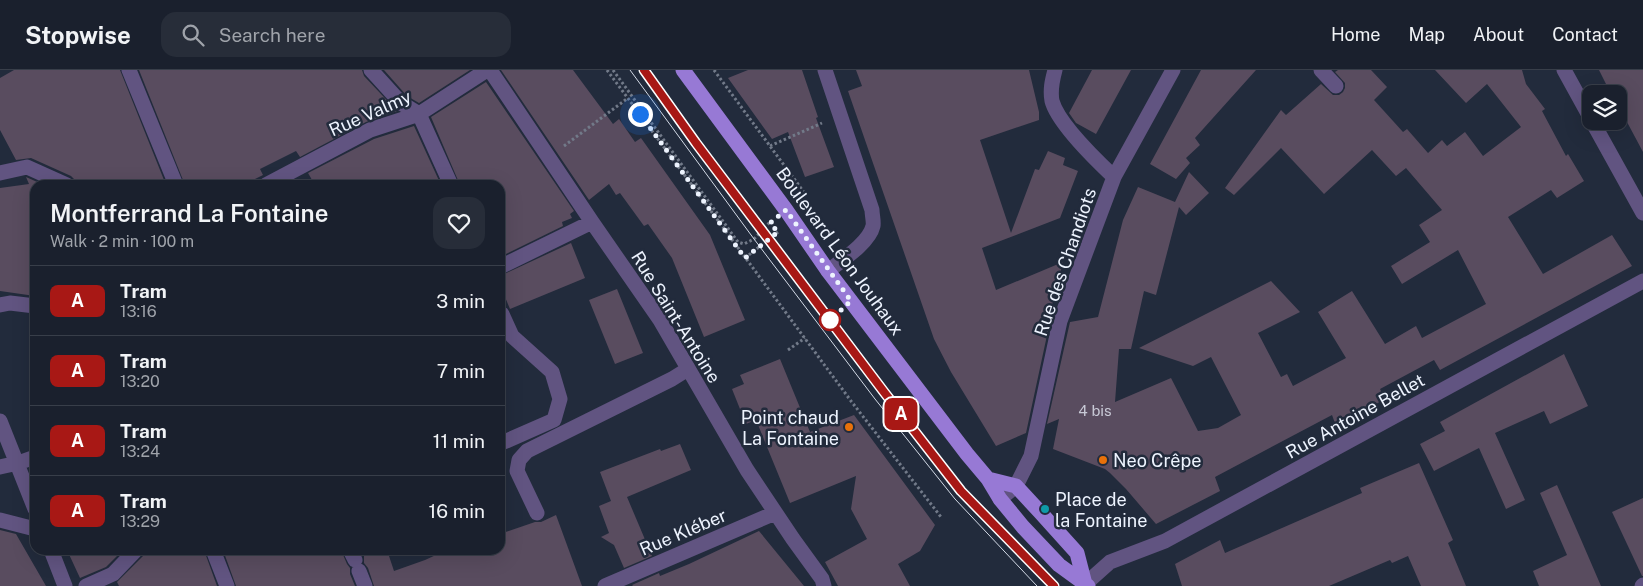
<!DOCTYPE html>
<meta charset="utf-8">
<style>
:root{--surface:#1a202d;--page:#272d39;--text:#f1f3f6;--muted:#9fa3aa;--line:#383e49}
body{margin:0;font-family:"Public Sans",sans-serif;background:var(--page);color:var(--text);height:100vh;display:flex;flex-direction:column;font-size:19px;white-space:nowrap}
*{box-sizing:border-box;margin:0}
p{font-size:16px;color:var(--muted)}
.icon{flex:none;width:28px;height:28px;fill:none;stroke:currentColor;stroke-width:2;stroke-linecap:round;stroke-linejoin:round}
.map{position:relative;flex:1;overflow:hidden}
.details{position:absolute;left:30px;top:110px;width:475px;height:375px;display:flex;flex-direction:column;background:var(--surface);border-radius:15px;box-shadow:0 5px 20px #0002,0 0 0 1px var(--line)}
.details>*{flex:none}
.badge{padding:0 10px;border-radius:8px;font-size:18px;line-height:32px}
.buttons{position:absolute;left:1582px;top:15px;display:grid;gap:10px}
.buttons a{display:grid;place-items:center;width:45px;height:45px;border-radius:10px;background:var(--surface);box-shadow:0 5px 20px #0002,0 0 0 1px var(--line);font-size:25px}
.you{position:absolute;width:25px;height:25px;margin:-12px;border:4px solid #fff;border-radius:50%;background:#1a73e8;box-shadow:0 0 0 8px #1a73e833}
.map>.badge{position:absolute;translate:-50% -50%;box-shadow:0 0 0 2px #fff}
.round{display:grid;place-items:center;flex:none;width:52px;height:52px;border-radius:15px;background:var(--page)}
.summary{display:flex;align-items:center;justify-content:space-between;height:85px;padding:0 20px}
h1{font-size:24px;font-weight:600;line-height:38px}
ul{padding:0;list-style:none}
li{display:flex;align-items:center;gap:15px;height:70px;padding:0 20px;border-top:1px solid var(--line)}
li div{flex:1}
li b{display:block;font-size:19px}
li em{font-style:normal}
li .badge{min-width:55px;font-weight:700;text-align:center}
header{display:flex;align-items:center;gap:30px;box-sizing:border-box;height:70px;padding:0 25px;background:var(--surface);border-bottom:1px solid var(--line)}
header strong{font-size:24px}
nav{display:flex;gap:28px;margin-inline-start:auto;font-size:18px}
.search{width:350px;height:45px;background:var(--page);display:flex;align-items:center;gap:12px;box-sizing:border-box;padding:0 18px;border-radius:15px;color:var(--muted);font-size:19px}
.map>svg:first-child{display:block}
.building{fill:#594c5f}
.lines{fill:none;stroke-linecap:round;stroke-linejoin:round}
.path{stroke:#727a89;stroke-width:3;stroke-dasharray:2.5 2.5;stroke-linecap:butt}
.minor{stroke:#615481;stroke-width:15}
.major{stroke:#9779d5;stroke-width:15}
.tram{stroke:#d3dae6;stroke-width:1}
.line-casing{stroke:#fff;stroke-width:11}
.line{stroke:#a81815;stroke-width:8}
.walk{stroke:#edf3fe;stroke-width:5;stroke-dasharray:0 9}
.stop-dot{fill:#fff;stroke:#a81815;stroke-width:2.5}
.food-dot{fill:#e8710a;stroke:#222b3c;stroke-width:2}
.culture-dot{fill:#0f9aa8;stroke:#222b3c;stroke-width:2}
.labels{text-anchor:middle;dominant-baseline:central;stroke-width:5;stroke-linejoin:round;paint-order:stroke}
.number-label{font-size:15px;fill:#c8c9d6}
.street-label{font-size:18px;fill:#edf3fe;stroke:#222b3c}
.poi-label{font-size:18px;fill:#edf3fe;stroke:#222b3c;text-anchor:start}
</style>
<header>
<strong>Stopwise</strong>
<div class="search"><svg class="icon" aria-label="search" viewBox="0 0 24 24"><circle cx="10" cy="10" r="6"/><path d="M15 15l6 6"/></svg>Search here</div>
<nav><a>Home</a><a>Map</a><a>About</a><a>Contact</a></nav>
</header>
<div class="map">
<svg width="1643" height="516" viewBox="0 0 1643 516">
<rect width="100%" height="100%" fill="#222b3c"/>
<path class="building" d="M14,0h106l46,115h-90l-1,-5 -4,-4 -40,-18 -15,2 -16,-30v-52z
M139,0h223l2,6 33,35 -31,11 -66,35 -4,-6 -36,18 3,6 -20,10h-58z
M384,0h86l-51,33 -12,-7z
M501,0h72l40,54 6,-5 16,23 6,-4 69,97 35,85 -41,17 -32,-79 -24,-34 -4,2 -24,-33 -4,2 -7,-11 -20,16z
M748,0h54l16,47 -2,1 18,49 -29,10 -17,-45 -16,7 -44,-61z
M856,0h173l10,42v8l-59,20 31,93 24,-64 4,1 9,-19 17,7 -2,7 15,6 -18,47 -78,30 14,42 67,-28 -16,64h2l-23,107 -30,13 -45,-74 -17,-33 -86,-248 14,-5z
M1092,0h39l-35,64 -20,-11 -7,-10z
M1201,0h55l-61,68 5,7 -14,13 4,5 -14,16 -26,-15z
M1338,0h33l16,17 -13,13 29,32 4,-3 21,24 14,-13 5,6 18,-14 18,24 38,-29 -34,-43 -21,19 -31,-33h87l4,14 19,25 -3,2 24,45 2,-2 16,27 -27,17 -6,-8 -43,27 35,57 69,-39 20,31 -192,104 -6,-10 -54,29 5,10 -49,27 -4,-11 -117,62 5,14 -64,33 -30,-35 -16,-16 -5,-4 -52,-20 6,-30 -12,5 23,-102 28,-5 25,-97 15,-33 37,15 14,-30 20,21 -23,22 -7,-8 -23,88 -12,-4 -13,58h-12l-4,53 56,-24 27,53 20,-3 23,-13 -30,-58 -18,9 -54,-18 132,-67 29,31 -42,21 23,44 6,-3 6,12 53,-28 -28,-46 34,-21 33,53 31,-18 6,12 64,-34 -28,-54 -56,34 -11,-18 39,-24 -11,-17 23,-15 -36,-42 -10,8 -24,-26 -48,44 -43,-46 -47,47 -9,-7 56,-78 5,5 35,-31 12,11h6l4,-3 2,-4v-5l-10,-11z
M1599,0h44v82l-24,-45v-13h-8z
M486,12l88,129 -4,3 2,4 -10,4 1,4 -63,31v-72h-40l-29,-68z
M414,56l27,59h-126l-7,-12 66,-34z
M26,107l18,8h-9v111l-35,-5v-103l29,-4z
M571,173l14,35 -75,31 -10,-24v-9z
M617,219l26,64 -28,11 -26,-64z
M1564,284l24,52 -38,18 -6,-13 -49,22 30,67 -19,9 -27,-61 -45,23 -14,-27 25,-13 -5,-9z
M780,289l30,73 44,-17 81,110 -15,26 -22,13 12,22h-72l-13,-24 42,-23 -16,-30 5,-33 -66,27 -34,-83 -10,4 -14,-35 12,-5 -4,-9z
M680,374l11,26 -64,27 25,59 -28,12 -10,-23 -13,-8 8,-4 -10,-27 12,-5 -11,-29 60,-23 1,2z
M1419,393l34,77 -5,3 18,43h-45l-13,-30 -16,7 -2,-3 -61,26h-147l-7,-22 45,-24 5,13 137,-60 -2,-5z
M1557,415l22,50 22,51h-62l-6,-15 34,-16 -27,-62z
M1643,428v78h-1l-30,-64z
M556,445l26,71h-208l-6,-18 -4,-5v-7l-4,-6h27l7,21 31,-11 22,-10h53v-16l35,-12h6z
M0,460l16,4 30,52h-46z
M759,461l45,55h-171l-1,-1 27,-12 1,3 29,-12z
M67,480h56l-17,17 -26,11z
M145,480h59l13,36h-98l-2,-4 26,-26z
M223,480h118l6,14 3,4v6l5,12h-119z"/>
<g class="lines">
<path class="path" d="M607,0l244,331 90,116
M613,0l125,172 6,2 10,-5 16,-17
M714,0l92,125 -5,4
M564,76l64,-48
M770,76l52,-23
M745,188l33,-26
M788,280l17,-12"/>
<path class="minor" d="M129,0l47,115
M371,0l30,33 18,11 32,71
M490,0l102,152 68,98 87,150 46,69 29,40 2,7
M825,0l47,140c0,5 2,12 1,16 -4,17 -31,34 -45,45
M1055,0c-3,11 -5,20 -3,31 6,22 45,60 62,76
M1321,0l15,16
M1564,0l27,49
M1592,51l51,92
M0,103l27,-6 40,18
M266,115l104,-55 49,-16 68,-44
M500,197l92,-45
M0,235l10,-2 25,3
M502,244l10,22 40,36 8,27 -6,21 -50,22
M0,351l35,88
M0,397l18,-4 17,-6
M1000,429l16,-13 15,-30 29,-135 54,-144 59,-107
M537,443l-20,-42 2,-11 8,-9 145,-72 16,-10
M0,450l35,9
M51,480l14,36
M213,480l14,36
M350,480l5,10
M359,501l6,15
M86,516l27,-12 23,-24
M605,516l170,-73
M1083,516l27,-24 55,-21 478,-260
M1642,516l1,-1"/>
<path class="major" d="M683,0l103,140 42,61 139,183 21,25 12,20 23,28 36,38 29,21
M988,409l28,7 24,26 37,41 8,31"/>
<path class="tram" d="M630,0l124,169 121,160 80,100 82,87
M644,0l52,73 188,250 77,98 93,95"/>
</g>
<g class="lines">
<defs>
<path id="line" d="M644,0l52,73 188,249 77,99 93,95"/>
</defs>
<use href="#line" class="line-casing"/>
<use href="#line" class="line"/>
<path class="walk" d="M640,44l105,144 33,-26 -8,-9 16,-13 65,91 -21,19"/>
</g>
<circle class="stop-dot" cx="830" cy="250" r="10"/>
<g class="food-dot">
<circle cx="849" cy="357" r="5"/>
<circle cx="1103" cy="390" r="5"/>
</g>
<circle class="culture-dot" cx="1045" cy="439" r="5"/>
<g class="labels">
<g class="number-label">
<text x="1095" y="340">4 bis</text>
</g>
<g class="street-label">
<text transform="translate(370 43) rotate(-24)">Rue Valmy</text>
<text transform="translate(840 181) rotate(54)">Boulevard Léon Jouhaux</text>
<text transform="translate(1065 192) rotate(-71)">Rue des Chandiots</text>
<text transform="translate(676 247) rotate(58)">Rue Saint-Antoine</text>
<text transform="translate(1355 346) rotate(-29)">Rue Antoine Bellet</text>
<text transform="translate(683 462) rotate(-23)">Rue Kléber</text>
</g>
<g class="poi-label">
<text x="839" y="347" text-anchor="end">Point chaud<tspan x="839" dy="21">La Fontaine</tspan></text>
<text x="1113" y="390">Neo Crêpe</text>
<text x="1055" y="429">Place de<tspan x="1055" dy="21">la Fontaine</tspan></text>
</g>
</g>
</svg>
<div class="buttons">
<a><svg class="icon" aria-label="layers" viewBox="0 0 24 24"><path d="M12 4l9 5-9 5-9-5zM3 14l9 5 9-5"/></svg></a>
</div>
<div class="you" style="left:640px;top:44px"></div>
<b class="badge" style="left:901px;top:344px;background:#a81815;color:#fff">A</b>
<section class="details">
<div class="summary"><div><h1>Montferrand La Fontaine</h1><p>Walk · 2 min · 100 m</p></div><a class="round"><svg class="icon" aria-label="heart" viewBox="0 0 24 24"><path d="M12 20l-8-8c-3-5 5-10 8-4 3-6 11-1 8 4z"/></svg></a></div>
<ul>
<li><span class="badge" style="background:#a81815;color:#fff">A</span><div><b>Tram</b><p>13:16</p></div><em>3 min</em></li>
<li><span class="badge" style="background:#a81815;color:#fff">A</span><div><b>Tram</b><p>13:20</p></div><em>7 min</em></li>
<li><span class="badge" style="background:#a81815;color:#fff">A</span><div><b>Tram</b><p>13:24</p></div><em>11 min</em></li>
<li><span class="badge" style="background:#a81815;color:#fff">A</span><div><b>Tram</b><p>13:29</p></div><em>16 min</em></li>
</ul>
</section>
</div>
